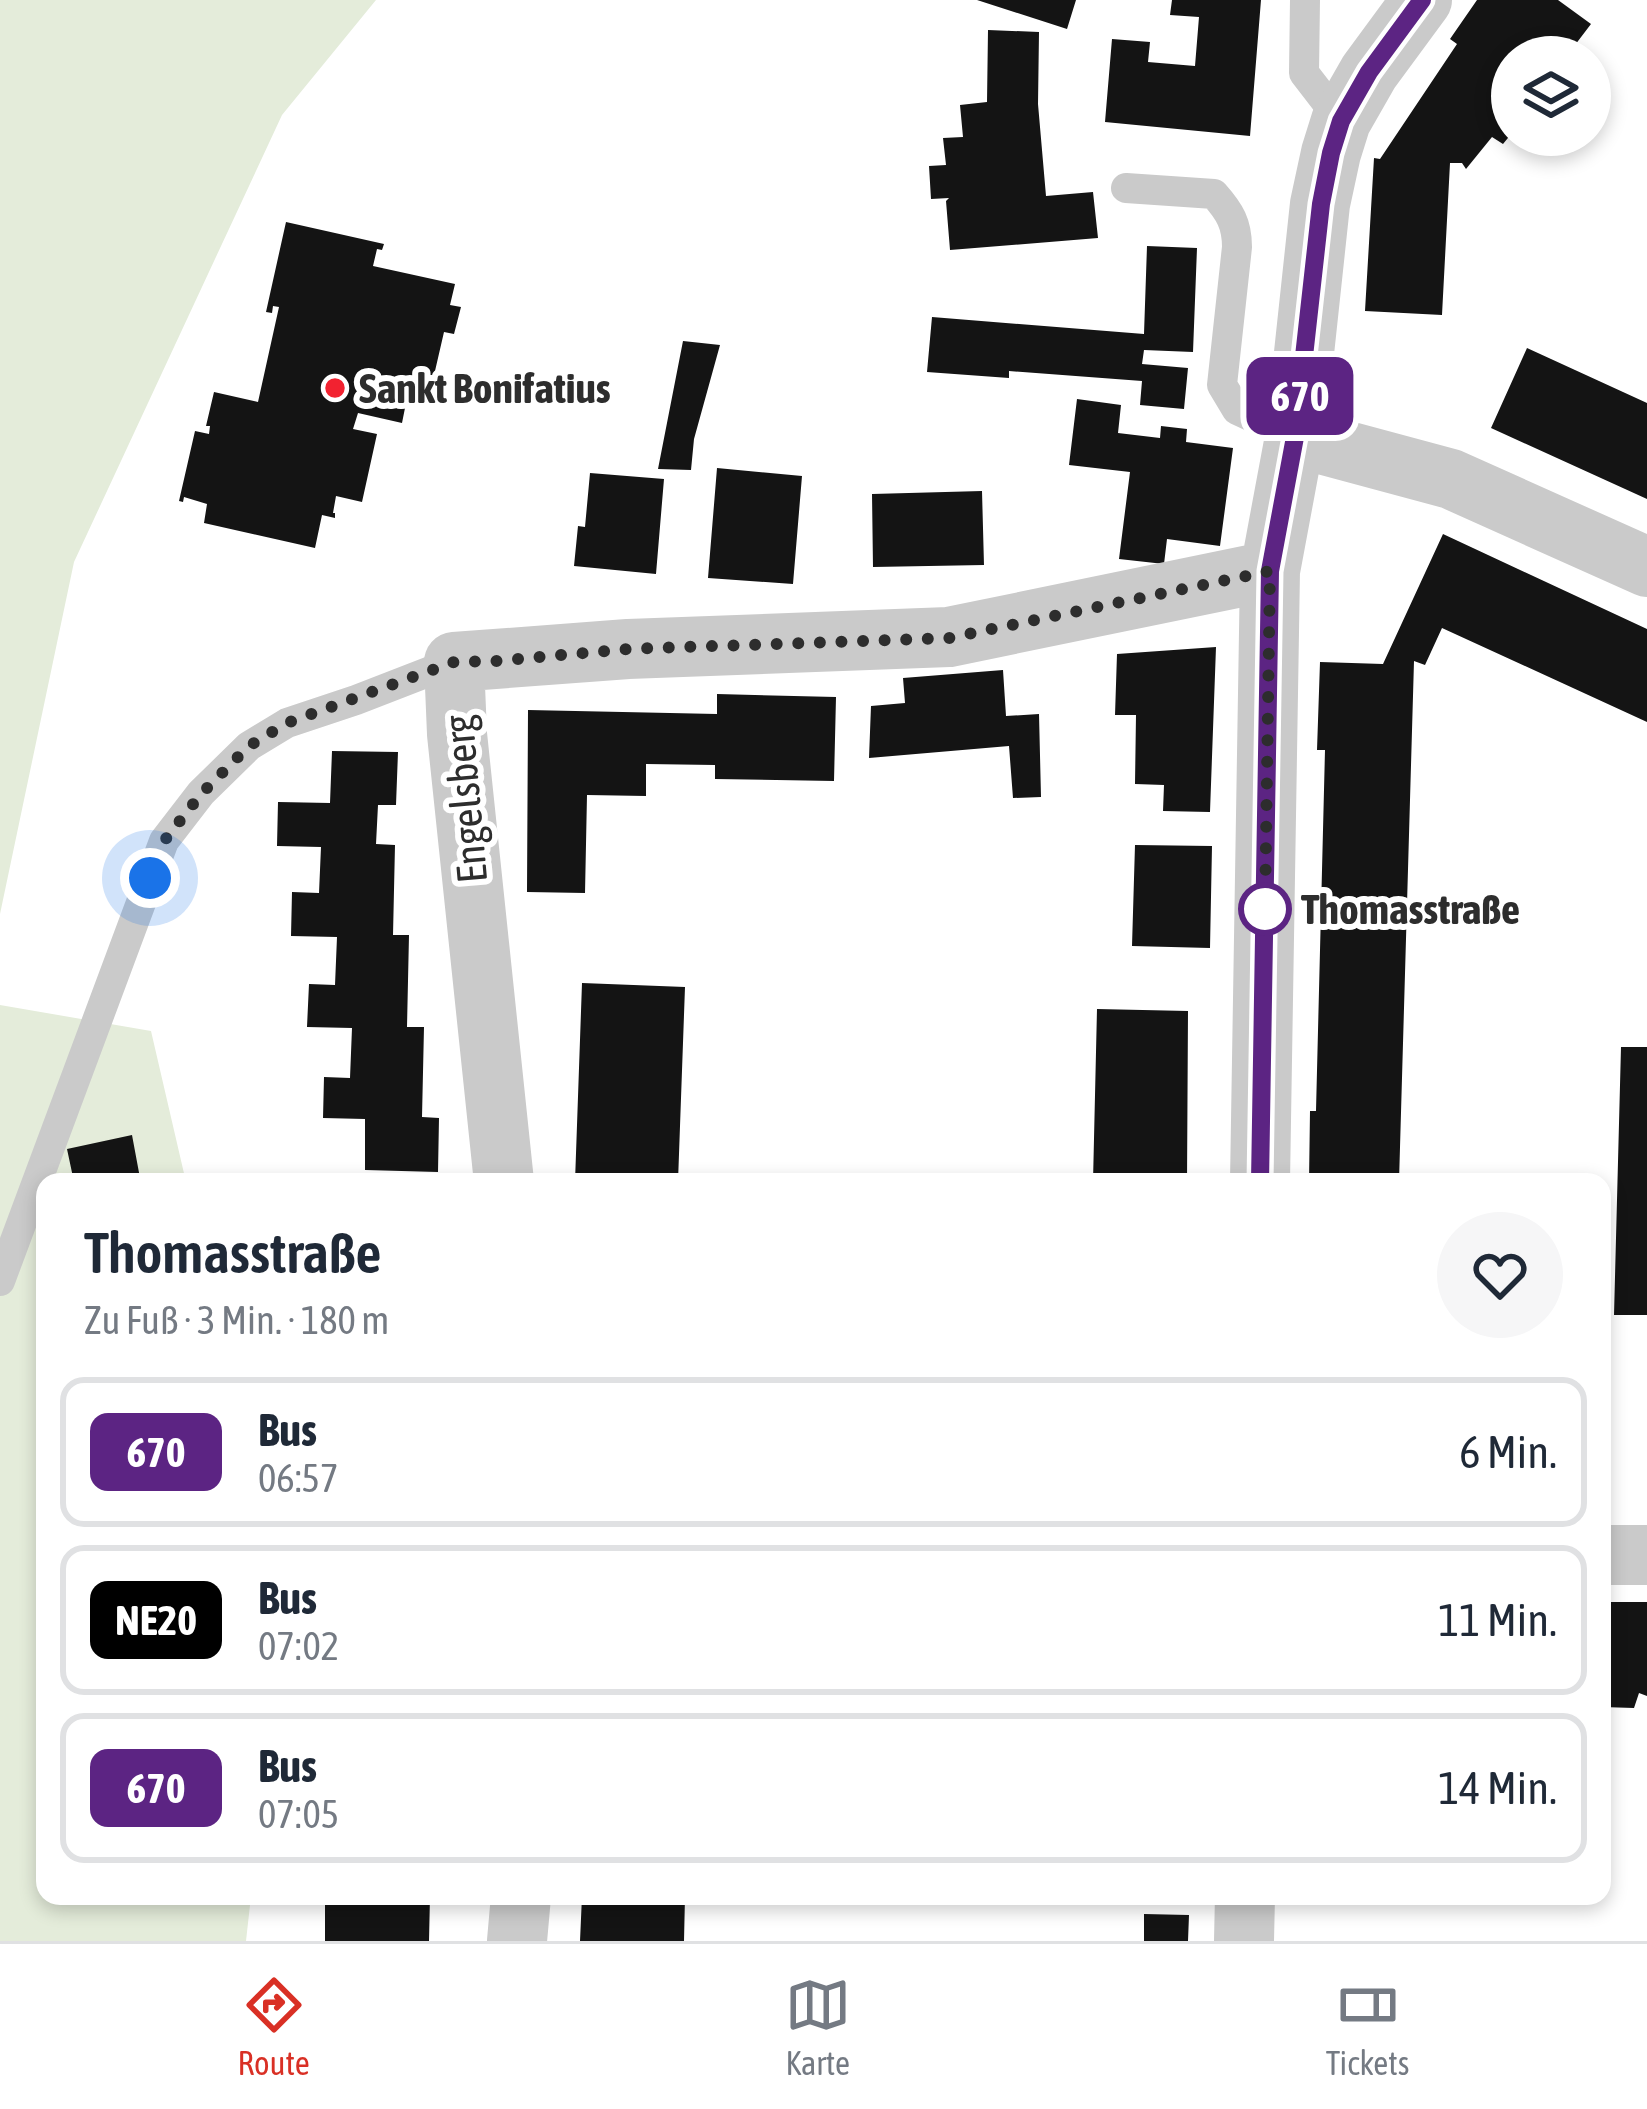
<!DOCTYPE html>
<html lang="de">
<meta charset="utf-8">
<style>
:root{--surface:#fff;--page:#f6f6f7;--text:#1f2937;--muted:#747a83;--line:#e0e1e3;--accent:#d93025}
body{margin:0;font-family:"Asap Condensed",sans-serif;background:var(--page);color:var(--text);height:100vh;display:flex;flex-direction:column;font-size:45px;white-space:nowrap}
*{box-sizing:border-box;margin:0}
p{font-size:39px;color:var(--muted)}
.icon{flex:none;width:66px;height:66px;fill:none;stroke:currentColor;stroke-width:2;stroke-linecap:round;stroke-linejoin:round}
.map{position:relative;flex:1;overflow:hidden}
.drawer{position:absolute;left:36px;top:1173px;width:1575px;height:732px;display:flex;flex-direction:column;background:var(--surface);border-radius:24px;box-shadow:0 6px 18px #0003}
.drawer>*{flex:none}
.badge{padding:0 24px;border-radius:18px;font-size:42px;line-height:78px}
.controls{position:absolute;left:1491px;top:36px;display:grid;gap:24px}
.controls a{display:grid;place-items:center;width:120px;height:120px;border-radius:50%;background:var(--surface);box-shadow:0 6px 18px #0003;font-size:60px}
.you{position:absolute;width:60px;height:60px;margin:-30px;border:9px solid #fff;border-radius:50%;background:#1a73e8;box-shadow:0 0 0 18px #1a73e833}
.map>.badge{position:absolute;translate:-50% -50%;box-shadow:0 0 0 6px #fff}
.round{display:grid;place-items:center;flex:none;width:126px;height:126px;border-radius:63px;background:var(--page)}
.summary{display:flex;align-items:center;justify-content:space-between;height:204px;padding:0 48px}
h1{font-size:57px;font-weight:600;line-height:90px}
ul{padding:0;list-style:none}
li{display:flex;align-items:center;gap:36px;height:150px;margin:0 24px 18px;padding:0 24px;border:6px solid var(--line);border-radius:24px}
li div{flex:1}
li b{display:block;font-size:45px}
li em{font-style:normal}
li .badge{min-width:132px;font-weight:700;text-align:center}
.menu{display:flex;justify-content:space-around;align-items:center;height:168px;border-top:3px solid var(--line);background:var(--surface);font-size:33px;color:var(--muted)}
.menu a{display:grid;justify-items:center;gap:6px}
.menu .current{color:var(--accent)}
.map>svg:first-child{display:block}
.green{fill:#e4ecda}
.building{fill:#141414}
.lines{fill:none;stroke-linecap:round;stroke-linejoin:round}
.lane{stroke:#cacaca;stroke-width:30}
.street{stroke:#cacaca;stroke-width:60}
.line-casing{stroke:#fff;stroke-width:27}
.line{stroke:#5c2483;stroke-width:18}
.walk{stroke:#2d2d2d;stroke-width:12;stroke-dasharray:0 21.6}
.poi-dot{fill:#f22230;stroke:#fff;stroke-width:4.5}
.stop-dot{fill:#fff;stroke:#5c2483;stroke-width:6}
.labels{text-anchor:middle;dominant-baseline:central;stroke-width:12;stroke-linejoin:round;paint-order:stroke}
.poi-label{font-size:42px;font-weight:bold;fill:#2d2d2d;stroke:#fff;text-anchor:start}
.street-label{font-size:42px;fill:#2d2d2d;stroke:#fff}
.stop-label{font-size:42px;font-weight:bold;fill:#2d2d2d;stroke:#fff;text-anchor:start}
</style>
<div class="map">
<svg width="1647" height="1941" viewBox="0 0 1647 1941">
<rect width="100%" height="100%" fill="#fff"/>
<path class="green" d="M0,0h376l-94,115 -208,447 -74,352z
M0,1005l151,26 35,151h-141v714h206l-5,45h-246z"/>
<path class="building" d="M977,0h99l-9,29z
M1172,0h89l-11,136 -145,-14 7,-83 38,3 -2,20 47,4 4,-49 -29,-2z
M1477,0h81l33,24 -16,21 -8,-6 -14,18h-41v56l-6,9 6,5v6l-9,11 -11,-7 -26,32 -4,-6h-12l-8,152 -77,-4 9,-153 6,1 77,-115 -7,-5z
M988,30l51,2 -1,72 8,92 47,-4 5,46 -148,12 -4,-49 3,-3 -18,1 -2,-33 17,-1 -3,-27 20,-1 -3,-32 27,-3z
M286,222l98,22 -2,6 -5,-1 -4,17 82,18 -5,21 11,2 -7,27 -10,-2 -12,52 -21,-6 -9,45 -44,-10 -5,16 24,5 -15,68 -26,-6 -3,17h2v5l-13,-3 -7,33 -111,-25 3,-19 -23,-7 -1,5 -4,-1 16,-70 14,3 1,-8h-4l8,-34 44,10 21,-95 -6,-1 -1,7 -6,-1z
M1147,246l50,2 -4,104 -49,-2 -2,14 46,4 -4,41 -44,-4 2,-24 -133,-10v7l-82,-6 5,-55 212,17z
M683,341l37,4 -26,94 -3,31 -33,-1z
M1527,348l120,55v96l-156,-71z
M1077,399l44,6 -3,28 42,5 1,-12 26,3 -1,13 47,6 -13,98 -53,-7 -3,25 -45,-5 11,-87 -61,-7z
M717,468l85,8 -9,108 -85,-6z
M590,473l74,6 -8,95 -82,-8 4,-40 7,1z
M982,491l2,74 -111,2 -1,-73z
M1443,534l204,95v93l-205,-94 -17,37 -11,-4 -15,521h-90l1,-71h6l9,-361h-8l3,-88 63,2z
M1216,647l-6,165 -47,-1 1,-26 -29,-1 1,-69h-21l2,-61z
M1003,670l3,46 33,-2 2,83 -28,1 -4,-52 -140,12 2,-52 34,-3 -2,-25z
M717,694l119,3 -2,84 -119,-2v-14l-69,-1v32l-59,-1 -2,98 -58,-1 1,-182 189,4z
M332,751l66,1 -2,53h-18l-2,39 19,1 -2,90h16l-2,92h17l-2,90 17,1 -1,54 -73,-2v-51l-42,-1 1,-41 26,1 2,-50 -45,-1 2,-43 26,1 2,-48 -46,-1 1,-44 27,1 2,-46 -44,-1 1,-44 52,1z
M1135,845l77,1 -2,102 -78,-2z
M582,983l103,4 -7,195h-103z
M1097,1009l91,2 -1,171h-94z
M1621,1047h26v268h-33z
M132,1135l8,43 21,-4 2,8h-89l-7,-33z
M1602,1602h45v94l-8,-3 -5,15 -32,-1z
M325,1896h105l-1,45h-104z
M582,1896h103l-1,45h-104z
M1144,1914l45,1 -1,26h-44z"/>
<g class="lines">
<path class="lane" d="M1305,0l-1,73 37,48
M1126,188l88,6c16,18 23,30 23,53l-15,138 15,25 58,27
M0,1281l164,-440 37,-48 48,-47 38,-23 69,-23 98,-38"/>
<path class="street" d="M1295,437l156,42 196,88
M504,1182l-47,-448 -3,-72 174,-13 321,-12 321,-66
M1260,1182l10,-611 25,-134 25,-233 11,-51 10,-32 28,-49 53,-72
M1602,1555h45
M517,1941l4,-45
M1244,1941l1,-45"/>
</g>
<g class="lines">
<defs>
<path id="line" d="M1260,1182l10,-611 25,-134 26,-233 10,-51 10,-32 28,-49 53,-72"/>
</defs>
<use href="#line" class="line-casing"/>
<use href="#line" class="line"/>
<path class="walk" d="M150,878l14,-37 37,-47 48,-48 38,-23 167,-61 42,-1 132,-12 321,-11 321,-67 -5,338"/>
</g>
<circle class="poi-dot" cx="335" cy="388" r="12"/>
<circle class="stop-dot" cx="1265" cy="909" r="24"/>
<g class="labels">
<g class="poi-label">
<text x="359" y="388">Sankt Bonifatius</text>
</g>
<g class="street-label">
<text transform="translate(465 799) rotate(-95)">Engelsberg</text>
</g>
<g class="stop-label">
<text x="1301" y="909">Thomasstraße</text>
</g>
</g>
</svg>
<div class="controls">
<a><svg class="icon" aria-label="layers" viewBox="0 0 24 24"><path d="M12 4l9 5-9 5-9-5zM3 14l9 5 9-5"/></svg></a>
</div>
<div class="you" style="left:150px;top:878px"></div>
<b class="badge" style="left:1300px;top:396px;background:#5c2483;color:#fff">670</b>
<section class="drawer">
<div class="summary"><div><h1>Thomasstraße</h1><p>Zu Fuß · 3 Min. · 180 m</p></div><a class="round"><svg class="icon" aria-label="heart" viewBox="0 0 24 24"><path d="M12 20l-8-8c-3-5 5-10 8-4 3-6 11-1 8 4z"/></svg></a></div>
<ul>
<li><span class="badge" style="background:#5c2483;color:#fff">670</span><div><b>Bus</b><p>06:57</p></div><em>6 Min.</em></li>
<li><span class="badge" style="background:#000;color:#fff">NE20</span><div><b>Bus</b><p>07:02</p></div><em>11 Min.</em></li>
<li><span class="badge" style="background:#5c2483;color:#fff">670</span><div><b>Bus</b><p>07:05</p></div><em>14 Min.</em></li>
</ul>
</section>
</div>
<nav class="menu">
<a class="current"><svg class="icon" aria-label="directions" viewBox="0 0 24 24"><path d="M12 3l9 9-9 9-9-9zM9 14v-3h6M13 9l2 2-2 2"/></svg>Route</a>
<a><svg class="icon" aria-label="map" viewBox="0 0 24 24"><path d="M3 6l6-2 6 2 6-2v14l-6 2-6-2-6 2zM9 4v14M15 6v14"/></svg>Karte</a>
<a><svg class="icon" aria-label="tickets" viewBox="0 0 24 24"><path d="M3 7h18v10H3zM15 7v10"/></svg>Tickets</a>
</nav>
